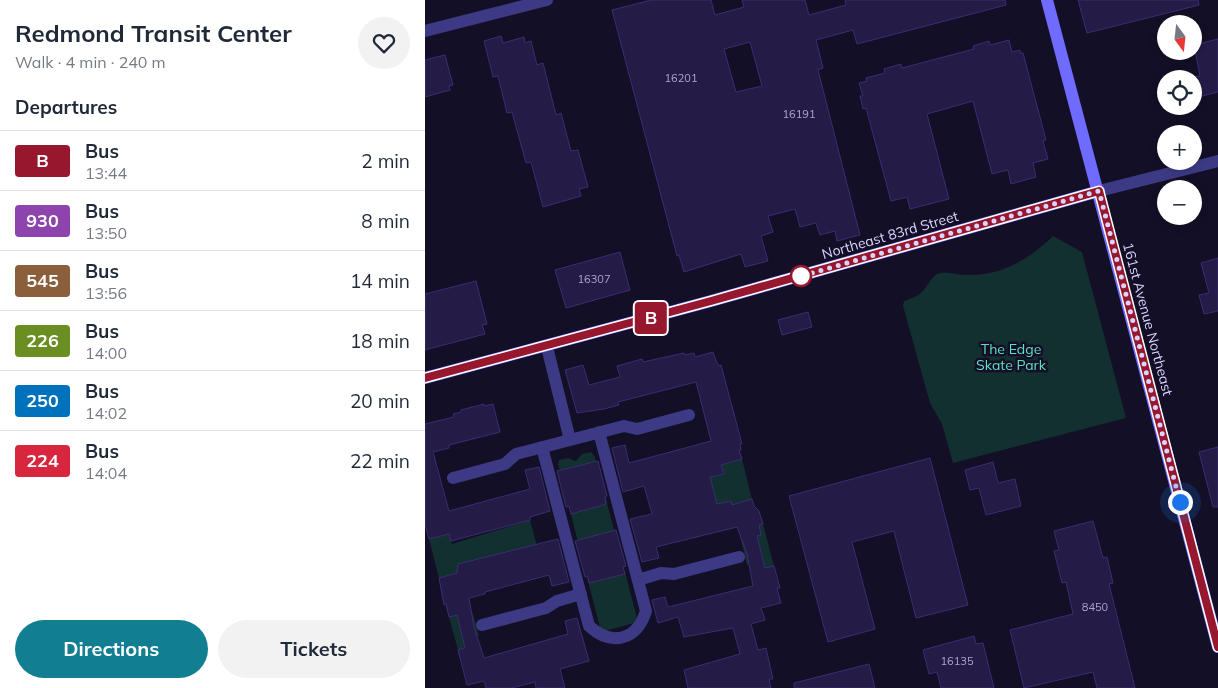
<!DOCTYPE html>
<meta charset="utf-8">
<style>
:root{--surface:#fff;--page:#f2f2f3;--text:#1f2937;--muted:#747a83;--line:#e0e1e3;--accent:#117e91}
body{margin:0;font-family:Mulish,sans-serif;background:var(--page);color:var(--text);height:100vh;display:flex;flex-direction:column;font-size:19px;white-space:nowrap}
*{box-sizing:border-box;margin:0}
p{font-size:16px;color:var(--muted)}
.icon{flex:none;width:28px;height:28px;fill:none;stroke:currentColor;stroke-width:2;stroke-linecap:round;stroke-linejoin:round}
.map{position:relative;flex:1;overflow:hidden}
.side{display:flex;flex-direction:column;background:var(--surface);width:425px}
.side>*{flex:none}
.badge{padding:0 10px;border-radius:4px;font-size:18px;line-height:32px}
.needle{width:32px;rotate:165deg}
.fabs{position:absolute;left:732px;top:15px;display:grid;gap:10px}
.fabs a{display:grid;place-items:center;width:45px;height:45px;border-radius:50%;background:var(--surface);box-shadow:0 2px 8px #0003;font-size:25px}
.you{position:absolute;width:25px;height:25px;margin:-12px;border:4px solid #fff;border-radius:50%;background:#1a73e8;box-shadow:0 0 0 8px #1a73e833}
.map>.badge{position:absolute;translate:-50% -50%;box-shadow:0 0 0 2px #fff}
h2{padding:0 15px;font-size:19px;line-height:45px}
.round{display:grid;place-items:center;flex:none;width:52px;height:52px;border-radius:26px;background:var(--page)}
.overview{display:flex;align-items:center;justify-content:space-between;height:85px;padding:0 15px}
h1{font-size:24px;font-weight:700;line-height:38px}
.primary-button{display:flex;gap:10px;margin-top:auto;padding:10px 15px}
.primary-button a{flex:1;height:58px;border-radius:30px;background:var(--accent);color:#fff;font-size:20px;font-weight:700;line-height:58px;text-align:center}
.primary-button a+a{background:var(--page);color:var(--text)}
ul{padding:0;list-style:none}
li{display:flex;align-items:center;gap:15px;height:60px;padding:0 15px;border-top:1px solid var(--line)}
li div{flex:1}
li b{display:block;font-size:19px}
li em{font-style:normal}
li .badge{min-width:55px;font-weight:700;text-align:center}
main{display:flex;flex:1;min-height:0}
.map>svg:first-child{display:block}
.green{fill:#12302f}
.building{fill:#241b47;stroke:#3b2d73;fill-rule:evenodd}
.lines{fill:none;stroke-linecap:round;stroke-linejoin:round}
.street{stroke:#3d3a85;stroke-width:12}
.secondary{stroke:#6f6bff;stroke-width:12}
.line-casing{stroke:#fff;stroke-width:11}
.line{stroke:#96172e;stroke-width:8}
.walk{stroke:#d9d4ff;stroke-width:5;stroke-dasharray:0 9}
.stop-dot{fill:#fff;stroke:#96172e;stroke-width:2.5}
.labels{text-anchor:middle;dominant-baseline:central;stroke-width:5;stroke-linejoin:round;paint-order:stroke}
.number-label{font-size:11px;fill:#aca6d1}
.street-label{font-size:14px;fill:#d9d4ff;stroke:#130f26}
.park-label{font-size:14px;fill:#5fe0c0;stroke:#130f26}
</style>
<main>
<section class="side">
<div class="overview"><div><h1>Redmond Transit Center</h1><p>Walk · 4 min · 240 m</p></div><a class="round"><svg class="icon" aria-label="heart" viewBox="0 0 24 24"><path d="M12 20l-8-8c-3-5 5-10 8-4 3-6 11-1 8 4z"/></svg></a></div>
<h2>Departures</h2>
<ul>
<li><span class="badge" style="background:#96172e;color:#fff">B</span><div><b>Bus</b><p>13:44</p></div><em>2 min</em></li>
<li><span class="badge" style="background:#8e44ad;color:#fff">930</span><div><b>Bus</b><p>13:50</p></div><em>8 min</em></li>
<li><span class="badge" style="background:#8b5e3c;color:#fff">545</span><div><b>Bus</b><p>13:56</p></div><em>14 min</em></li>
<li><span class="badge" style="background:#6b8e23;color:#fff">226</span><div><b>Bus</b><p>14:00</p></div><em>18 min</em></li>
<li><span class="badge" style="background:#0072bc;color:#fff">250</span><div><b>Bus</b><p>14:02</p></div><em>20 min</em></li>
<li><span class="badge" style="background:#d7263d;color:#fff">224</span><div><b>Bus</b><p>14:04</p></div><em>22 min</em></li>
</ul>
<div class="primary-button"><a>Directions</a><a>Tickets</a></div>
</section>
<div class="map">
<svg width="793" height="688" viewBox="0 0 793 688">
<rect width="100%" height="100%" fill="#130f26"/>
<path class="green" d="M628,236l29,16 44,166 -173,45 -11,-39 -12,-21 -27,-97 1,-5c6,-2 12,-4 17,-8 7,-6 10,-18 19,-20 8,-2 18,2 27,2 34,1 63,-16 86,-39z
M166,452l4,5 42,161 -3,5 -29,8 -5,-3 -42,-164 1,-4 9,-2 8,3 6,-7z
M317,459l10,40 -20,6 -2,-4 -19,5 -1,-29 14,-3 -3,-9z
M105,520l15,56 -66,-12 -22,5v4l-18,5 -10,-39 20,-5 3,10z
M338,524l11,42 -9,2 -2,-7 -16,4 -6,-25 20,-5 -2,-10z
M47,611l7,25 -15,4 1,8 -7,2 -9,-33z"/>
<path class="building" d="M226,0h60l4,15 29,-8 -2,-7h63l4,15 37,-10 -1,-5h160l1,5 -149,39 -4,-14 -37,10 7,28 -5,2 42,165 -23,6 -2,-10 -15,4 -4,-12 -16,4 -5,-18 -27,7 5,16 -12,4 7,25 -23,6 -4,-13 -57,18 -5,-17 -2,1 -65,-246zM325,42l12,44 -26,6 -12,-43z
M653,0h120l1,5 -112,28z
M76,36l2,7 21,-6 1,6 6,-2 6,24 6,-2 13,52 5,-2 10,38 7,-1 10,37 -9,2 2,7 -38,11 -12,-45 -5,1 -14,-51 -5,1 -9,-37 -5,1 -9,-36z
M793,39v53l-20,5 -5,-20 7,-1 -6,-31z
M584,40l3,12 8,-2v3h3l23,87 -3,1 5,18 -15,4 3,14 -25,7 -3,-14 -16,4 -19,-73 -46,13 22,85 -39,10 -3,-12 -16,4 -25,-93 -3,1 -3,-13h3l-4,-13 8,-2 -1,-3 19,-5 -1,-4 17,-5 1,4 72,-19 -1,-3 16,-5 1,4z
M20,55l8,30 -4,1 1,4 -25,7v-37z
M195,252l10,38 -64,18 -11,-38z
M793,258v53l-14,3 -5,-19 10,-2 -8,-30z
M51,281l11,43 -5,1 3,9 -60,16v-56z
M383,312l4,15 -30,8 -4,-15z
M288,352l3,9 3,5 2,-1 21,79h-2l1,6h-2l3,9 -21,6 3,9 -14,3 7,27 14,-3 1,4 20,-6 2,7 5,5 4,13 -4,1 2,10 -4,1 8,32 9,-2 6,22h-3l4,15 -20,5 4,12 -14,4 7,26 8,-2 7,31h-4l2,9h-83l-4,-18 56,-16 -7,-26 -49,9 -6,-20 -20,6 -6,-23 13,-3 3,10 85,-21 -6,-32 -10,-27 -81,20 3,11 -17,4 -12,-43 22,-5 -8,-28 -21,6 -11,-44 13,-3 4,18 82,-22 -15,-59 -78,20 1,3 -15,4 -27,4 -12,-43 18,-5 6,20 31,-8 -3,-11 25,-7 1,3 41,-9 1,2 9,-2 1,4z
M59,404v2l9,-2 7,28 -51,13v3l-16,4 16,59 81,-22 -5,-19 14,-3 11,44 -20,6v3l-79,21 -2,-7 -20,5 -4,-15v-100l29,-7 -1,-3 8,-2v-2z
M793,447v60h-5l-14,-55z
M505,458l38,147 -52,13 -22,-87 -42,11 23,87 -47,13 -39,-146z
M173,461l9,35 -2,1 1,7 -35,10 -2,-8 -3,1 -9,-36z
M568,462l5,21 17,-4 6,27 -35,9 -7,-27 -9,2 -5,-20z
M668,521l10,37 4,-1 6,26 -4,1 26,104h-38l-4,-16 -69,16 -14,-58 63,-16 -7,-32 -4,1 -8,-32 5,-1 -5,-19z
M191,530l10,36 -3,1 2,7 -36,9 -1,-6h-3l-10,-36z
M133,539l11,43 -17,4 -3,-11 -64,17v2l-16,4 5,29 10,31 84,-24 -3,-13 12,-3 12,43 -29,8 5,19h-29l-1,-6 -24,6h-25l-2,-7 -17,4 -9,-35 7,-2 -8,-33 -8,2 -3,-13 -2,1 -5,-27 18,-5 1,-9z
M549,636l2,8 7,-1 11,45h-53l-4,-16 -8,2 -6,-24z
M444,664l6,24h-81v-5z"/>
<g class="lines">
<path class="street" d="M0,31l122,-31
M674,191l119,-30
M122,347l23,93
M117,447l47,179c23,21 48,14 57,-15l-47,-179
M28,478l52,-14 11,-10 108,-28 13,3 52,-14
M213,580l23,-7 13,1 65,-17
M57,625l64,-17 11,-7 24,-7"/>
<path class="secondary" d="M622,0l171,647
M0,378l286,-77 388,-110"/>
</g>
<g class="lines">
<defs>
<path id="line" d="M0,378l286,-77 388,-110 119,456"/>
</defs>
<use href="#line" class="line-casing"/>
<use href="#line" class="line"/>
<path class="walk" d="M376,276l-3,1 301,-86 81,311"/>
</g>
<circle class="stop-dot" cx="376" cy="276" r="10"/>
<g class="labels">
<g class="number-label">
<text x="256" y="78">16201</text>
<text x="374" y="114">16191</text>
<text x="169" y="279">16307</text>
<text x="670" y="607">8450</text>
<text x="532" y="661">16135</text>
</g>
<g class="street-label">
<text transform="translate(465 235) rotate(-16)">Northeast 83rd Street</text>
<text transform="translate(723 319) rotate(75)">161st Avenue Northeast</text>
</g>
<g class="park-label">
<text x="586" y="349">The Edge<tspan x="586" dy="16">Skate Park</tspan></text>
</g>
</g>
</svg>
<div class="fabs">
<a><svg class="needle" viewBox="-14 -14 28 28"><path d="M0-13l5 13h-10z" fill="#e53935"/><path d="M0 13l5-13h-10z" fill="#747a83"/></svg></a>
<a><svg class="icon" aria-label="locate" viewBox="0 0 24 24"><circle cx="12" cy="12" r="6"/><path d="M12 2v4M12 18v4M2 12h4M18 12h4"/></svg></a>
<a>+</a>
<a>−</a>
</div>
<div class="you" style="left:755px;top:502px"></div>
<b class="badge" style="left:226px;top:318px;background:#96172e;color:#fff">B</b>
</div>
</main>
